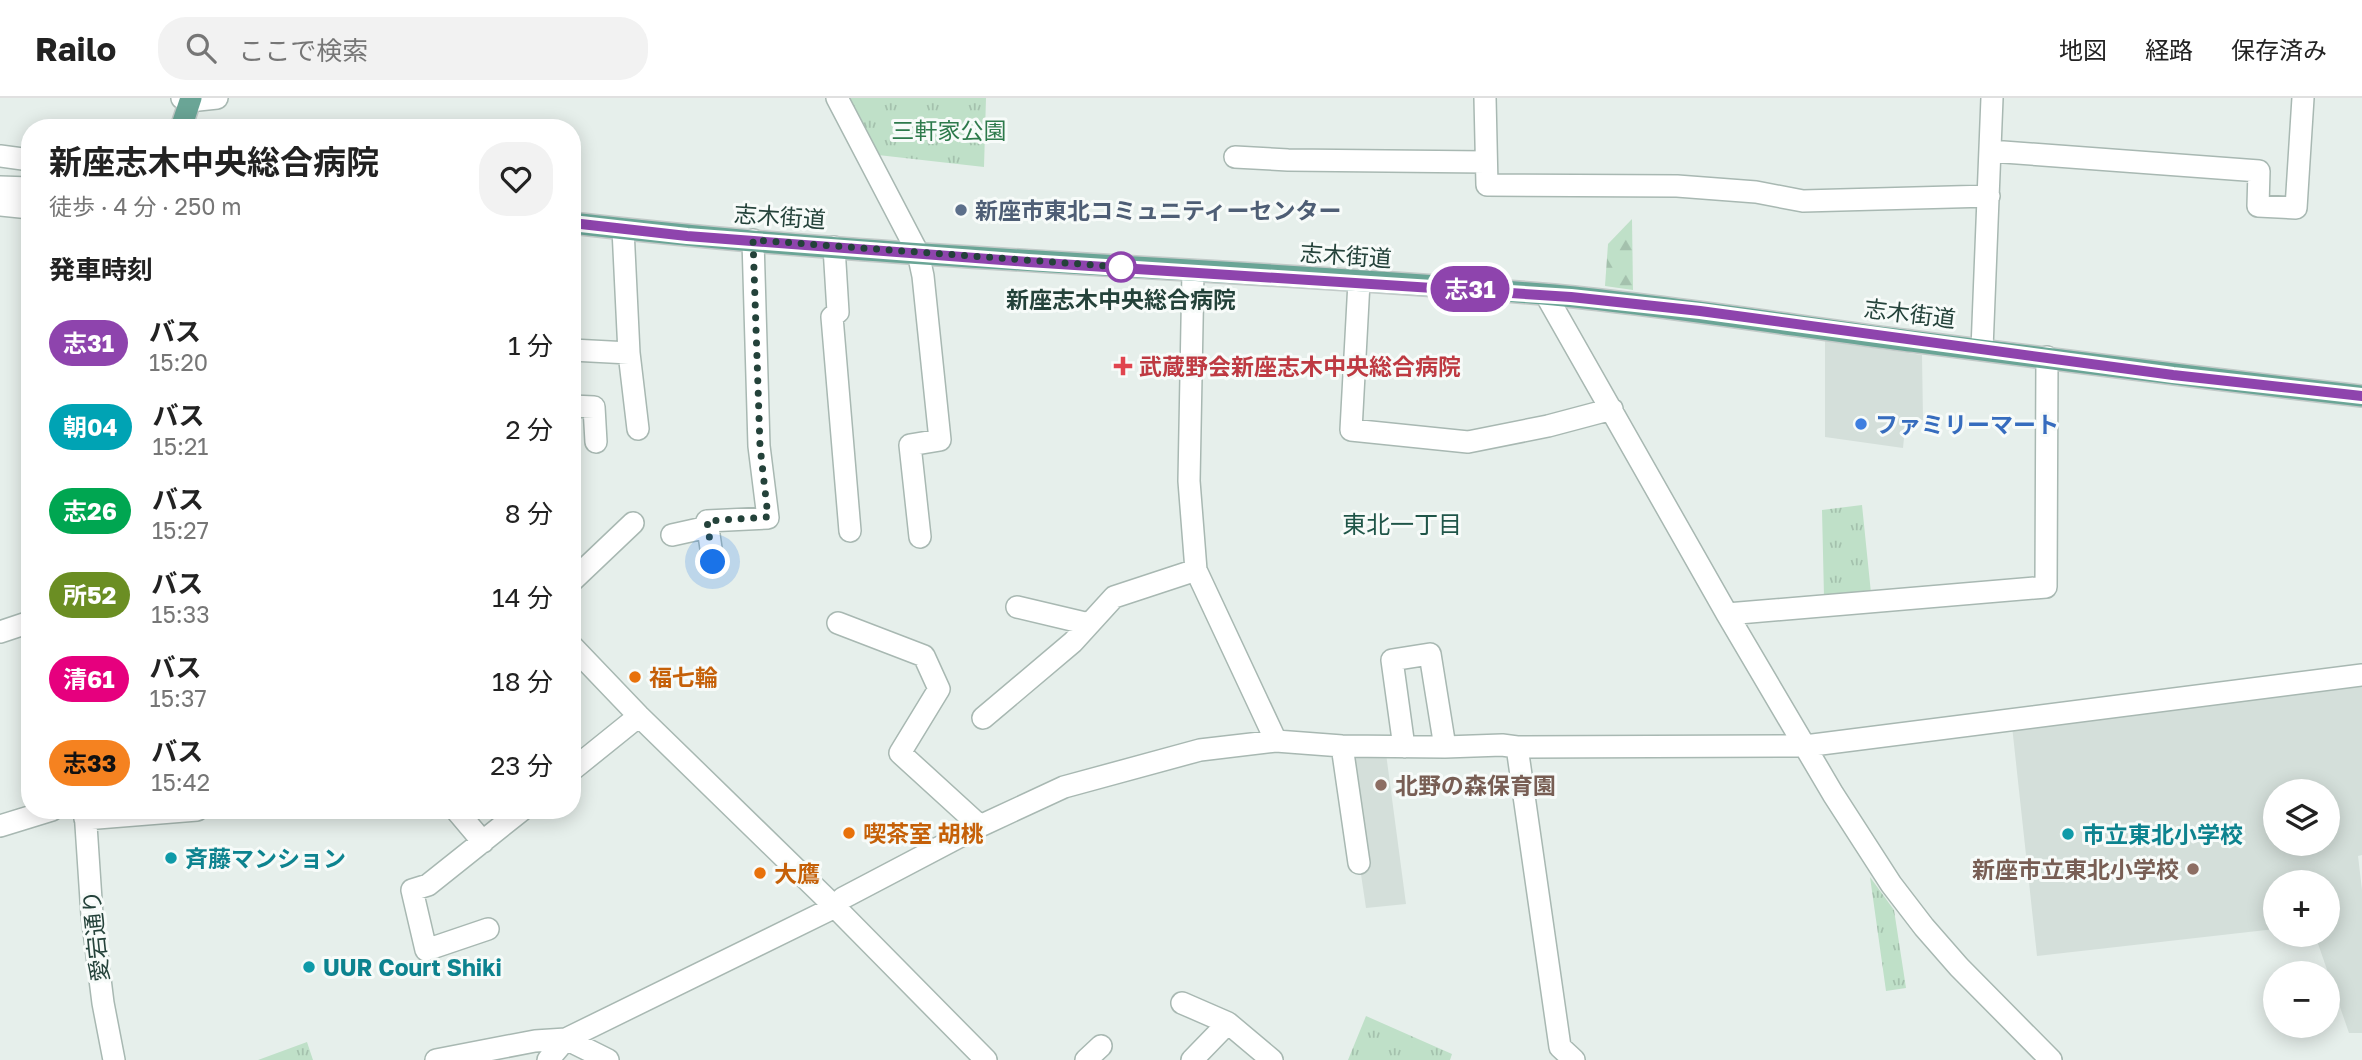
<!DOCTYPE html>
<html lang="ja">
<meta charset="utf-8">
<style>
:root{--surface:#fff;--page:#f2f2f2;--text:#222;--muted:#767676;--line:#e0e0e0}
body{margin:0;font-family:"Golos Text","Noto Sans JP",sans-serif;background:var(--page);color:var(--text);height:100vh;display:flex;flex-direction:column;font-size:26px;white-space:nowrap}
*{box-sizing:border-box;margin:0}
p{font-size:23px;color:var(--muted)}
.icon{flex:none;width:38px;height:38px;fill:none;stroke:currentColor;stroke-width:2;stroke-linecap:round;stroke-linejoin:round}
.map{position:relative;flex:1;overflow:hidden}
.drawer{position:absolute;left:21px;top:21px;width:560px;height:700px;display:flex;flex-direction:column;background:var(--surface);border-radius:28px;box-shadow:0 4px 18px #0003}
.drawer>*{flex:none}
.badge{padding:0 14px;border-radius:23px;font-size:24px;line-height:46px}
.fabs{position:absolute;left:2263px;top:681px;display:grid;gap:14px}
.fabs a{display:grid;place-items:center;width:77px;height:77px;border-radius:50%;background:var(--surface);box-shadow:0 4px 18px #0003;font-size:35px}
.you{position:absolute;width:35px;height:35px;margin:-18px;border:5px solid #fff;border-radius:50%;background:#1a73e8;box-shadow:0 0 0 10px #1a73e833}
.map>.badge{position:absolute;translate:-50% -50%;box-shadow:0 0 0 4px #fff}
h2{padding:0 28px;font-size:26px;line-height:63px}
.round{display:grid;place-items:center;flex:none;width:74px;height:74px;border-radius:28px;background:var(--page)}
.head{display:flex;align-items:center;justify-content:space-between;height:119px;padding:0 28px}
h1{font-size:33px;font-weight:700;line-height:52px}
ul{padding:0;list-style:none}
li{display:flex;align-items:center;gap:21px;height:84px;padding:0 28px}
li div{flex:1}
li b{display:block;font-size:26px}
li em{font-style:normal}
li .badge{min-width:77px;font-weight:700;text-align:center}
header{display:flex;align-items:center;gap:42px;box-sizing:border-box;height:98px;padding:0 35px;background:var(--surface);border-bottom:2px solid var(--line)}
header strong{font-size:33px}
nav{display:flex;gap:38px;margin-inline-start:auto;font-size:24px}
.search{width:490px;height:63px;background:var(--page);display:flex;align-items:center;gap:18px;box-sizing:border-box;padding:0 24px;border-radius:28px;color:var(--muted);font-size:26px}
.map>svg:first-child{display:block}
.built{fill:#d4dfda;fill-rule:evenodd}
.grass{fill:url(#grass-tufts)}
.forest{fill:url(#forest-firs)}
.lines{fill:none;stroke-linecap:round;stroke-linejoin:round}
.minor-casing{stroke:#a8b8b2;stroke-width:24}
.major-casing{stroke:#c2cac8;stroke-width:24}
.minor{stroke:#fff;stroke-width:21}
.major{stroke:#6aa596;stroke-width:21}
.line-casing{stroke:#fff;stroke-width:16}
.line{stroke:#8e44ad;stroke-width:10}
.walk{stroke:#24423a;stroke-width:7;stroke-dasharray:0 12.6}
.service-dot{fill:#5c6f8a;stroke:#f7fbf9;stroke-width:2.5}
.stop-dot{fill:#fff;stroke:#8e44ad;stroke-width:3.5}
.health-dot{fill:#e0444e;stroke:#f7fbf9;stroke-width:2.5}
.shop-dot{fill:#3f7fe0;stroke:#f7fbf9;stroke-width:2.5}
.food-dot{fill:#e8710a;stroke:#f7fbf9;stroke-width:2.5}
.education-dot{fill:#8d6e63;stroke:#f7fbf9;stroke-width:2.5}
.culture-dot{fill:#0f9aa8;stroke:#f7fbf9;stroke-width:2.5}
.labels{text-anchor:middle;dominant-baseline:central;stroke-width:6;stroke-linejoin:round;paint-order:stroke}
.park-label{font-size:23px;fill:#2d7a4b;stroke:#f7fbf9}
.service-label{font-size:23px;font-weight:bold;fill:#4e5e75;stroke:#f7fbf9;text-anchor:start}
.street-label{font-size:23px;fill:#24423a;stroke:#f7fbf9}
.stop-label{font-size:23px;font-weight:bold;fill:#24423a;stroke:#f7fbf9}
.health-label{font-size:23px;font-weight:bold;fill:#be3a42;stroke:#f7fbf9;text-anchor:start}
.shop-label{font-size:23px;font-weight:bold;fill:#366cbe;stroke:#f7fbf9;text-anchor:start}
.food-label{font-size:23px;font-weight:bold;fill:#c56008;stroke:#f7fbf9;text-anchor:start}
.education-label{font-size:23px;font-weight:bold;fill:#785e54;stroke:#f7fbf9;text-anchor:start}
.culture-label{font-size:23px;font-weight:bold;fill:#0d838f;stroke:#f7fbf9;text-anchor:start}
.neighbourhood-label{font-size:24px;fill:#1f5548;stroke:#f7fbf9}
</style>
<header>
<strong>Railo</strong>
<div class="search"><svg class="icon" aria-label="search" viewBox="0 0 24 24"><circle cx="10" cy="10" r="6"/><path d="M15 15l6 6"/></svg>ここで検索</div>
<nav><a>地図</a><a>経路</a><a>保存済み</a></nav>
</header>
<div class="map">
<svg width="2362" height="962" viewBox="0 0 2362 962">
<defs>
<pattern id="grass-tufts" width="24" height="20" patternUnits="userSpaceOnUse" patternTransform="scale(1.75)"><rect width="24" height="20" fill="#bfe0c8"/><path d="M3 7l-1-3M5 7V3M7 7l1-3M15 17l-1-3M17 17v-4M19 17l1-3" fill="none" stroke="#a4c1ad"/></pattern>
<pattern id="forest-firs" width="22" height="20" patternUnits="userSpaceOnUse" patternTransform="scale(1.75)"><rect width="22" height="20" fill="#bfe0c8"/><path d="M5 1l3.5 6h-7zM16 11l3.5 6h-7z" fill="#a4c1ad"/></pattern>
</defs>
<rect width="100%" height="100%" fill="#e6efeb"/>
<path class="built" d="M1825,243l97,14 1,65 -17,-2 -3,30 -78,-11z
M2362,587v170l-4,1 4,34v143h-13l-34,-98 13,-1v-52h-53v47l-238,27 -25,-230zM2275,693h53v53h-53z
M1342,648h43l21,158 -40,4z"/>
<path class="grass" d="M847,0h139l-2,69 -106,-12z
M1862,407l9,88 -47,4 -2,-87z
M1870,779l24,33 12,78 -20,3z
M1366,918l86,38 -2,6h-102z
M307,944l6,18h-55z"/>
<path class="forest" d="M1632,121l1,71 -28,-4 3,-42z"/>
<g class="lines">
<defs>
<path id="minor" d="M182,0l7,3 28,-3
M837,0l81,155 5,23 17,164 -30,5 10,92
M1485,0l2,87 190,1 79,6 47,9 186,-5
M1990,53l269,20 -1,35 38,2 7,-110
M0,58l30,4
M1235,59l53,3 198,2
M0,89l30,1
M0,107l30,3
M623,131l6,124 9,76
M834,149l4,65 -6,5 18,214
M1193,173l-4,210 7,89 80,171
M1359,184l-8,148 117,12 80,-16 64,-17
M1546,197l181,319 106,180 58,90 33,43 35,40 92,93
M1982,251l10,-251
M572,252l57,3
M572,308l22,1 2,35
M672,437l36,-8
M713,464l-6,-41 61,-3 -9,-72 -6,-206
M572,483l61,-58
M1017,509l72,17
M1727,516l319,-27 1,-230
M838,525l86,33 15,33 -39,64 80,73
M0,534l30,-10
M572,548l67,70 196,191 151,153
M983,620l90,-76 41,-45 82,-27
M1342,648l17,117
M1404,649l-12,-87 38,-6 15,93
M1517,649l43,300 14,13
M572,672l67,-54
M85,712l7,105 11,88 11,57
M456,712l27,32
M85,721l112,-9
M0,728l52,-16
M488,831l-62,21 -14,-60 16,-5 94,-75
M1182,905l46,20
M436,962l99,-19 31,-2 42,21
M548,962l18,-21 269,-132 8,-9 137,-72 84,-39 136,-37 76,-9 66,5 103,1 57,-2 15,2 288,-1 557,-71
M1086,962l15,-14
M1192,962l36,-37 44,37"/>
<path id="major" d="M181,30l10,-30
M572,125c326,38 657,44 982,72 115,11 228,29 341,44 156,20 311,40 467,57"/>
</defs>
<use href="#minor" class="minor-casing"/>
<use href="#major" class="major-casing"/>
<use href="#minor" class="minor"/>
<use href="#major" class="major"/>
</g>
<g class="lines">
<defs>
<path id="line" d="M572,125l115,13 341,26 543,35 129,14 473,64 189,21"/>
</defs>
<use href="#line" class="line-casing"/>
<use href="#line" class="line"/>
<path class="walk" d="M713,464l-6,-41 61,-4 -8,-71 -7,-206 368,27"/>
</g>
<circle class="service-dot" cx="961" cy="112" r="7"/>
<circle class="stop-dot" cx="1121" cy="169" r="14"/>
<path class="health-dot" d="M1119.5 257.5h7v7h7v7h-7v7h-7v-7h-7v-7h7z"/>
<circle class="shop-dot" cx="1861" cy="326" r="7"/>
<g class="food-dot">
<circle cx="635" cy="579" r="7"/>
<circle cx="849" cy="735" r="7"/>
<circle cx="760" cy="775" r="7"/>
</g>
<g class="education-dot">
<circle cx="1381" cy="687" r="7"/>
<circle cx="2193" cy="771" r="7"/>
</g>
<g class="culture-dot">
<circle cx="2068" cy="736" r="7"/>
<circle cx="171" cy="760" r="7"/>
<circle cx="309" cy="869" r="7"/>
</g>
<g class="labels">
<g class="park-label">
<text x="949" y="32">三軒家公園</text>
</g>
<g class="service-label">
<text x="975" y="112">新座市東北コミュニティーセンター</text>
</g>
<g class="street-label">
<text transform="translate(780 118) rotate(4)">志木街道</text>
<text transform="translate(1346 157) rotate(4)">志木街道</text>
<text transform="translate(1910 215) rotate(7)">志木街道</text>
<text transform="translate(95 838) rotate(-96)">愛宕通り</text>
</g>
<g class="stop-label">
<text x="1121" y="201">新座志木中央総合病院</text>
</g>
<g class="health-label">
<text x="1139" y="268">武蔵野会新座志木中央総合病院</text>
</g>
<g class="shop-label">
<text x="1875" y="326">ファミリーマート</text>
</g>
<g class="food-label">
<text x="649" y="579">福七輪</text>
<text x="863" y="735">喫茶室 胡桃</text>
<text x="774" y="775">大鷹</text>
</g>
<g class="education-label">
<text x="1395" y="687">北野の森保育園</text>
<text x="2179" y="771" text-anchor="end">新座市立東北小学校</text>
</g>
<g class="culture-label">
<text x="2082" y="736">市立東北小学校</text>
<text x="185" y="760">斉藤マンション</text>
<text x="323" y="869">UUR Court Shiki</text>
</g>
<g class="neighbourhood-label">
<text x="1402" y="425">東北一丁目</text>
</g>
</g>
</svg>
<div class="fabs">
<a><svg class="icon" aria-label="layers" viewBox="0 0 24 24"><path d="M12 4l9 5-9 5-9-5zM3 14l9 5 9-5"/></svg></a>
<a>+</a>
<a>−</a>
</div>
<div class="you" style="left:713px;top:464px"></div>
<b class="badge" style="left:1470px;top:191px;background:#8e44ad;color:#fff">志31</b>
<section class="drawer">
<div class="head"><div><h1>新座志木中央総合病院</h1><p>徒歩 · 4 分 · 250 m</p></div><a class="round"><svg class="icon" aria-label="heart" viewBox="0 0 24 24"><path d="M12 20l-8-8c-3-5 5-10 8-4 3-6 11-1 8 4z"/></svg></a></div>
<h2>発車時刻</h2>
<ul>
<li><span class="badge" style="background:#8e44ad;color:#fff">志31</span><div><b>バス</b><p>15:20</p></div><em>1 分</em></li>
<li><span class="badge" style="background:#00a3b4;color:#fff">朝04</span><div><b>バス</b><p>15:21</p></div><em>2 分</em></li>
<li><span class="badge" style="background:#00a651;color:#fff">志26</span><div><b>バス</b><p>15:27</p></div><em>8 分</em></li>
<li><span class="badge" style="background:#6b8e23;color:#fff">所52</span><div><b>バス</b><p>15:33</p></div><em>14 分</em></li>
<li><span class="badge" style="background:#e6007e;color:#fff">清61</span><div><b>バス</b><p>15:37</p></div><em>18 分</em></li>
<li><span class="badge" style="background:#f58220;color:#111">志33</span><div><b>バス</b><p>15:42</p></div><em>23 分</em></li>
</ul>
</section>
</div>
